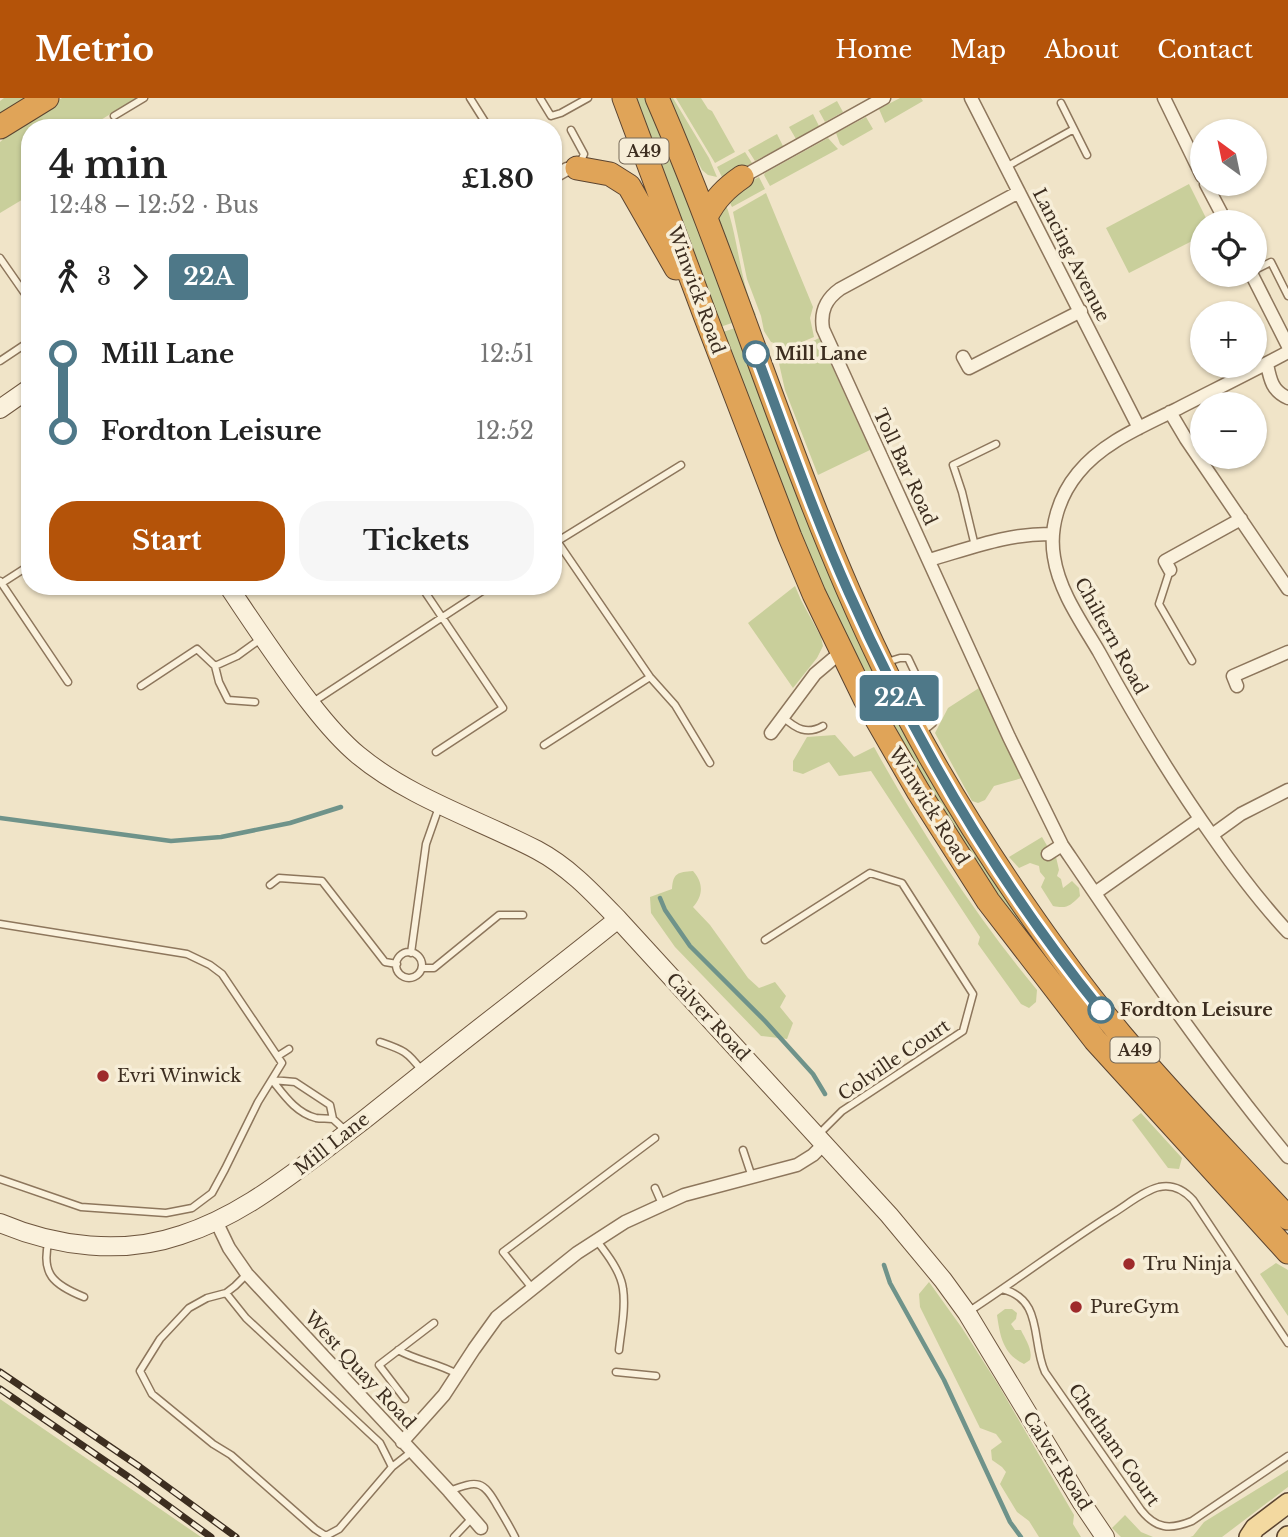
<!DOCTYPE html>
<meta charset="utf-8">
<style>
:root{--surface:#fff;--page:#f6f6f6;--text:#222;--muted:#767676;--accent:#b45309}
body{margin:0;font-family:"Libre Baskerville",serif;background:var(--page);color:var(--text);height:100vh;display:flex;flex-direction:column;font-size:26px;white-space:nowrap}
*{box-sizing:border-box;margin:0}
p{font-size:23px;color:var(--muted)}
.icon{flex:none;width:38px;height:38px;fill:none;stroke:currentColor;stroke-width:2;stroke-linecap:round;stroke-linejoin:round}
.map{position:relative;flex:1;overflow:hidden}
.details{position:absolute;left:21px;top:21px;width:541px;height:476px;display:flex;flex-direction:column;background:var(--surface);border-radius:28px;box-shadow:0 2px 5px #0004}
.details>*{flex:none}
.badge{padding:0 14px;border-radius:5px;font-size:24px;line-height:46px}
.needle{width:46px;rotate:327deg}
.tools{position:absolute;left:1190px;top:21px;display:grid;gap:14px}
.tools a{display:grid;place-items:center;width:77px;height:77px;border-radius:50%;background:var(--surface);box-shadow:0 2px 5px #0004;font-size:35px}
.map>.badge{position:absolute;translate:-50% -50%;box-shadow:0 0 0 4px #fff}
.legs{display:flex;align-items:center;gap:10px;height:77px;padding:0 28px;font-size:23px}
.legs p{margin-inline-start:auto}
.overview{display:flex;align-items:center;justify-content:space-between;height:119px;padding:0 28px}
h1{font-size:38px;font-weight:700;line-height:52px}
.primary-button{display:flex;gap:14px;margin-top:auto;padding:14px 28px}
.primary-button a{flex:1;height:80px;border-radius:28px;background:var(--accent);color:#fff;font-size:28px;font-weight:700;line-height:80px;text-align:center}
.primary-button a+a{background:var(--page);color:var(--text)}
ul{padding:0 28px;list-style:none}
li{display:flex;align-items:center;gap:24px;height:77px;font-size:26px}
li i{display:grid;place-items:center;width:10px;height:100%;margin:0 9px;background:currentColor}
li i::after{content:'';width:18px;height:18px;margin:-9px;border:5px solid;border-radius:50%;background:var(--surface)}
li p{margin-inline-start:auto}
li:first-child i{background:linear-gradient(#0000 50%,currentColor 0)}
li:last-child i{background:linear-gradient(currentColor 50%,#0000 0)}
header{display:flex;align-items:center;gap:42px;box-sizing:border-box;height:98px;padding:0 35px;background:var(--accent);color:#fff}
header strong{font-size:33px}
nav{display:flex;gap:38px;margin-inline-start:auto;font-size:24px}
.map>svg:first-child{display:block}
.green{fill:#c9cf9b}
.lines{fill:none;stroke-linecap:round;stroke-linejoin:round}
.stream{stroke:#6f938a;stroke-width:4.5}
.lane-casing{stroke:#8d765c;stroke-width:9}
.street-casing{stroke:#8d765c;stroke-width:15}
.secondary-casing{stroke:#6f573f;stroke-width:20}
.primary-casing{stroke:#5b4430;stroke-width:22}
.highway-casing{stroke:#5b4430;stroke-width:25}
.lane{stroke:#faf1dc;stroke-width:6}
.street{stroke:#faf1dc;stroke-width:12}
.secondary{stroke:#faf1dc;stroke-width:18}
.primary{stroke:#f3d9a0;stroke-width:19}
.highway{stroke:#e0a458;stroke-width:23}
.rail-casing{stroke:#3d2e20;stroke-width:7}
.rail{stroke:#f7eed8;stroke-width:4.5;stroke-dasharray:13;stroke-linecap:butt}
.line-1-casing{stroke:#fff;stroke-width:16}
.line-1{stroke:#4e7888;stroke-width:10}
.stop-1-dot{fill:#fff;stroke:#4e7888;stroke-width:3.5}
.poi-dot{fill:#9e2a2b;stroke:#f7eed8;stroke-width:2.5}
.labels{text-anchor:middle;dominant-baseline:central;stroke-width:7;stroke-linejoin:round;paint-order:stroke}
.shield{fill:#f7eed8;stroke:#756857;stroke-width:2}
.shield-label{font-size:16px;font-weight:bold;fill:#3d2e20}
.street-label{font-size:18px;fill:#3d2e20;stroke:#f7eed8}
.stop-label{font-size:18px;font-weight:bold;fill:#3d2e20;stroke:#f7eed8;text-anchor:start}
.poi-label{font-size:18px;fill:#3d2e20;stroke:#f7eed8;text-anchor:start}
</style>
<header>
<strong>Metrio</strong>
<nav><a>Home</a><a>Map</a><a>About</a><a>Contact</a></nav>
</header>
<div class="map">
<svg width="1288" height="1439" viewBox="0 0 1288 1439">
<rect width="100%" height="100%" fill="#f0e4c8"/>
<path class="green" d="M4,0h24l-28,18v-15z
M62,0h74l-48,30h-58v67l-30,18v-71l28,-24z
M636,0h13l86,224 -18,6z
M666,0h7l36,60 8,19 -9,-2 -6,-5z
M676,0h25l7,11 4,2 23,41 -20,11z
M900,0h21l2,3 -38,22 -6,-14z
M837,3l6,11 -18,10 -6,-11z
M813,16l6,12 -23,13 -7,-12z
M866,19l7,12 -30,17 -3,-2 -4,-11z
M777,36l6,12 -28,15 -7,-11z
M828,40l10,11 -68,37 -6,-11 1,-2z
M745,54l7,11 -26,14h-4l-5,-10z
M759,79l6,12 -33,18 -6,-12z
M1189,86l19,38h-6v14l-73,37 -23,-45z
M766,95l47,114 -3,11 4,19 -36,15 -4,-9 -3,-1 -7,-11 -3,-15 -14,-37 -14,-67z
M723,99c16,38 15,81 33,118l-5,1 -34,-99z
M738,229l121,307 222,362 -7,5 -29,-36 -120,-176 -99,-188 -106,-268z
M819,240l51,112 -52,25 -33,-85 -7,-31z
M795,488l6,14 20,37 2,9 -6,12 -24,30 -45,-65z
M979,590l43,90 -28,8 -9,14 -7,3 -6,-2 -37,-68 13,-25z
M835,637l19,22 20,-10c47,85 101,168 163,243l-1,12 -7,6 -8,-4 -43,-60 2,-7 -109,-166 -32,5 -10,-14 -26,12 -10,-3v-10l14,-24z
M1042,739l7,12 -3,6 10,2 3,13 -2,6 4,3 2,9 9,-7 7,7 1,8c-10,10 -13,13 -27,10l-12,-19 4,-9 -5,-6 -1,-6 -9,-3 -11,5 -10,-11z
M693,773c11,12 10,25 0,36l17,18 38,53 11,10 16,-6 11,14 -6,11 13,16 -6,16 -26,-3 -86,-89 -24,-34 -1,-16 22,-8c1,-16 6,-17 21,-18z
M1141,1015l41,45 -3,11 -11,-1 -36,-48z
M1276,1165l12,7v46l-28,-42z
M929,1184l33,46 37,58 75,129 -1,9 8,13h-42l-10,-16 -12,-9 -17,-28 6,-12 -4,-5 -10,-7 -1,-10 11,-8 -6,-8 -16,-6 -60,-121 -1,-13z
M1005,1211h7l5,4 -1,6 -5,5 4,6h6c4,9 12,19 9,30l-6,4c-21,-10 -24,-28 -27,-49z
M0,1301l201,138h-201z
M1288,1372v17l-66,50h-32l3,-1 11,-14z
M1125,1417l16,17 12,5h-32l-9,-9z"/>
<g class="lines">
<path class="stream" d="M0,720l171,23 50,-4 69,-14 51,-16
M660,800l5,12 25,36 75,75 48,53 12,20
M884,1167l6,18 54,97 66,142 11,15"/>
<defs>
<path id="lane" d="M470,0l17,27v3
M540,0l11,18 10,-3 27,-15
M1061,5l26,52
M114,18l30,-18
M571,32l13,24 -4,9
M1006,69l68,-38
M0,160l30,43
M1255,172l16,-8 17,34
M0,263l30,-20
M557,443l93,136 25,28 35,58
M553,446l128,-79
M975,448l-13,-54 -9,-27 43,-21
M1170,472l-11,34 33,57
M0,483l68,101
M2,485l28,-18
M421,488l82,122 -67,44
M887,564l13,-4h8l27,57 -2,8 -12,10
M141,588l56,-37 18,17
M255,604l-27,-2 -9,-18 -4,-16 22,-10 25,-18
M313,604l177,-116
M783,619c13,12 24,18 40,9
M544,647l106,-68
M270,787l9,-7 43,3 63,81 12,2
M0,826l187,30 23,11 12,9 60,89 -24,39 -33,67 -13,24 -20,15 -26,5 -85,-6 -81,-28
M765,842l105,-67 32,10 71,111 -10,37 -121,80 -23,23
M396 867a13 13 0 1 1 26 0a13 13 0 1 1-26 0Z
M411,855l15,-109 13,-37
M422,870h12l65,-53h24
M380,944c23,8 27,9 42,29
M278,958l11,-7
M272,982l23,2 35,23 3,14 13,12
M272,982c12,15 24,33 44,38 5,1 12,0 17,1
M743,1052l9,27
M655,1090l7,16
M49,1142c-9,34 5,45 35,57
M597,1143c10,13 24,31 26,48 3,20 -2,41 -4,61
M532,1190l-29,-36 152,-114
M1002,1191c42,10 29,53 43,83l96,138c15,19 29,20 51,11l96,-65
M226,1195l20,25 134,125 12,24 -53,62 -13,7 -11,-7 -84,-74 -18,-11 -61,-50 -12,-23 20,-32 29,-31 18,-10 19,-5 9,-7 12,-12
M968,1214c49,-32 95,-67 144,-98 15,-9 31,-23 47,-27 14,-3 25,3 34,13l95,143
M398,1252c19,11 40,13 59,24
M616,1274l40,4
M405,1301l-26,-34 55,-42
M392,1369l19,-15
M449,1393c29,-11 34,-11 49,16 6,10 12,20 17,30
M454,1439l18,-19"/>
<path id="street" d="M971,0l168,330
M1164,0l38,78
M553,79l14,-8 10,-1
M742,79l142,-79
M1206,86l20,38
M1019,94l-179,97c-14,10 -20,22 -17,40l186,408 53,108c72,106 144,213 226,312
M1252,177l36,71
M1288,254c-37,20 -76,39 -113,58 -34,17 -73,33 -97,63 -19,23 -29,55 -24,84 5,34 28,66 45,95 35,64 72,126 114,185 23,33 47,65 75,95
M963,259l6,11 112,-57
M1267,266c3,15 5,27 21,34
M1170,314l16,27 102,150
M929,462c42,-12 79,-27 124,-26
M1170,472l-5,-9 76,-42
M1237,588l-4,-10 55,-24
M771,635l44,-59 26,-22
M1212,737l29,-21 47,-24
M1048,756l14,-9
M1095,795l105,-74
M216,1123l13,27 18,26 202,217 32,37
M402,1344l42,-47 30,-46 23,-32 80,-64 48,-31 59,-27 113,-30 16,-10 11,-11"/>
<path id="secondary" d="M0,311l30,-21
M228,488c27,40 53,80 83,118 14,18 29,36 47,51 52,43 119,64 179,95 32,17 56,43 81,69l271,296 54,65 24,33 115,190 23,34
M0,1125c56,24 123,32 181,12 51,-16 94,-48 137,-80 32,-24 64,-49 96,-75 67,-54 136,-106 204,-161"/>
<path id="primary" d="M1249,1439l6,-9 33,-25
M1287,1439l1,-1"/>
<path id="highway" d="M624,0l82,220 84,219 24,57 51,105 53,92 70,110 107,139 193,212
M657,0c81,186 136,382 224,564 40,85 89,165 142,242 31,45 63,89 98,131 53,63 111,122 167,183
M0,29l47,-29
M577,70l33,6 19,12 47,82
M706,119c9,-18 20,-29 36,-40"/>
</defs>
<use href="#lane" class="lane-casing"/>
<use href="#street" class="street-casing"/>
<use href="#secondary" class="secondary-casing"/>
<use href="#primary" class="primary-casing"/>
<use href="#highway" class="highway-casing"/>
<use href="#lane" class="lane"/>
<use href="#street" class="street"/>
<use href="#secondary" class="secondary"/>
<use href="#primary" class="primary"/>
<use href="#highway" class="highway"/>
<defs>
<path id="rail" d="M0,1274l140,95 96,70
M0,1291l133,91 78,57"/>
</defs>
<use href="#rail" class="rail-casing"/>
<use href="#rail" class="rail"/>
</g>
<g class="lines">
<defs>
<path id="line-1" d="M756,256c30,80 58,161 93,239 66,148 150,291 252,417"/>
</defs>
<use href="#line-1" class="line-1-casing"/>
<use href="#line-1" class="line-1"/>
</g>
<g class="stop-1-dot">
<circle cx="756" cy="256" r="12"/>
<circle cx="1101" cy="912" r="12"/>
</g>
<g class="poi-dot">
<circle cx="103" cy="978" r="7"/>
<circle cx="1129" cy="1166" r="7"/>
<circle cx="1076" cy="1209" r="7"/>
</g>
<g class="labels">
<g class="shield">
<rect x="619.5" y="40.5" width="49" height="25" rx="5"/>
<rect x="1110.5" y="939.5" width="49" height="25" rx="5"/>
</g>
<g class="shield-label">
<text x="644" y="53">A49</text>
<text x="1135" y="952">A49</text>
</g>
<g class="street-label">
<text transform="translate(1071 157) rotate(63)">Lancing Avenue</text>
<text transform="translate(696 192) rotate(70)">Winwick Road</text>
<text transform="translate(905 369) rotate(65)">Toll Bar Road</text>
<text transform="translate(1111 538) rotate(61)">Chiltern Road</text>
<text transform="translate(929 708) rotate(58)">Winwick Road</text>
<text transform="translate(708 919) rotate(47)">Calver Road</text>
<text transform="translate(894 962) rotate(-34)">Colville Court</text>
<text transform="translate(332 1046) rotate(-38)">Mill Lane</text>
<text transform="translate(360 1272) rotate(47)">West Quay Road</text>
<text transform="translate(1114 1347) rotate(55)">Chetham Court</text>
<text transform="translate(1057 1363) rotate(58)">Calver Road</text>
</g>
<g class="stop-label">
<text x="775" y="256">Mill Lane</text>
<text x="1120" y="912">Fordton Leisure</text>
</g>
<g class="poi-label">
<text x="117" y="978">Evri Winwick</text>
<text x="1143" y="1166">Tru Ninja</text>
<text x="1090" y="1209">PureGym</text>
</g>
</g>
</svg>
<div class="tools">
<a><svg class="needle" viewBox="-14 -14 28 28"><path d="M0-13l5 13h-10z" fill="#e53935"/><path d="M0 13l5-13h-10z" fill="#767676"/></svg></a>
<a><svg class="icon" aria-label="locate" viewBox="0 0 24 24"><circle cx="12" cy="12" r="6"/><path d="M12 2v4M12 18v4M2 12h4M18 12h4"/></svg></a>
<a>+</a>
<a>−</a>
</div>
<b class="badge" style="left:899px;top:600px;background:#4e7888;color:#fff">22A</b>
<section class="details">
<div class="overview"><div><h1>4 min</h1><p>12:48 – 12:52 · Bus</p></div><b>£1.80</b></div>
<div class="legs"><svg class="icon" aria-label="walk" viewBox="0 0 24 24"><circle cx="13" cy="4" r="2"/><path d="M13 8l-2 6 4 7M11 14l-3 7M7 12l3-4h3l4 4"/></svg>3<svg class="icon" aria-label="forward" viewBox="0 0 24 24"><path d="M9 5l7 7-7 7"/></svg><b class="badge" style="background:#4e7888;color:#fff">22A</b></div>
<ul>
<li><i style="color:#4e7888"></i><b>Mill Lane</b><p>12:51</p></li>
<li><i style="color:#4e7888"></i><b>Fordton Leisure</b><p>12:52</p></li>
</ul>
<div class="primary-button"><a>Start</a><a>Tickets</a></div>
</section>
</div>
